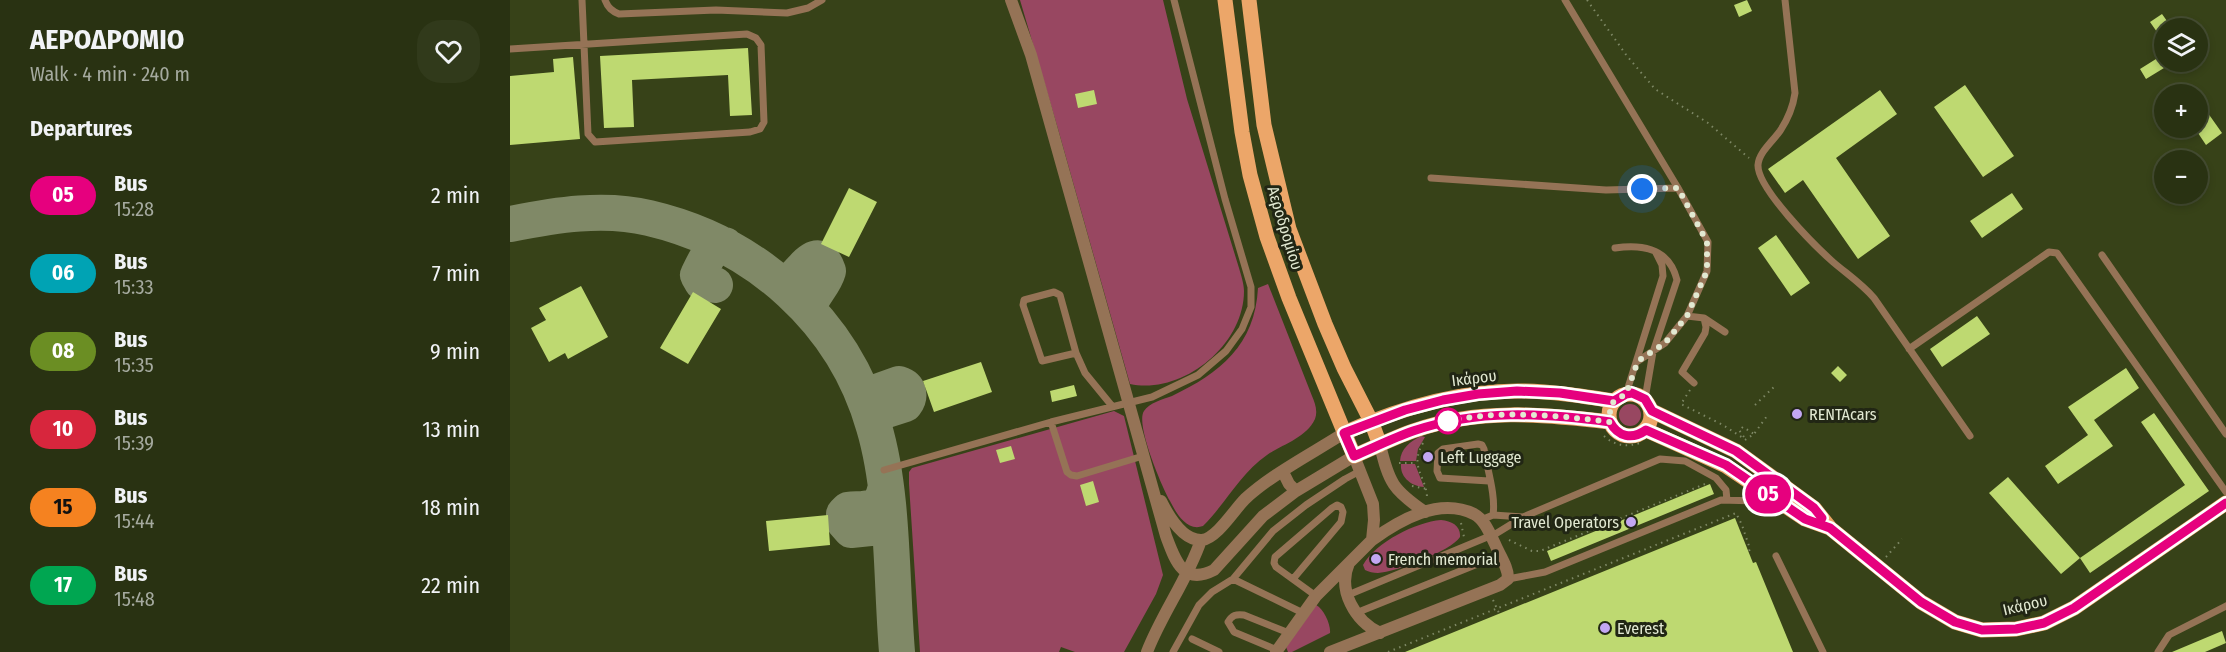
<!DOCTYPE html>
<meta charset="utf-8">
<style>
:root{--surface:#293212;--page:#313a1b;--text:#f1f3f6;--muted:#a5aa9f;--line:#454d32}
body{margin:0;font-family:"Fira Sans Condensed",sans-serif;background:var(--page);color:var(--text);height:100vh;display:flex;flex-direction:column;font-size:22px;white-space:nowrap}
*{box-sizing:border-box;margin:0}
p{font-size:20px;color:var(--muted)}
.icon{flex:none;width:33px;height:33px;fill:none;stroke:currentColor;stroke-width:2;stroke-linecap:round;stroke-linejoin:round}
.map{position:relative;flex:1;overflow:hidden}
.drawer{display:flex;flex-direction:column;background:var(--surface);width:510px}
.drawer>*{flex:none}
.badge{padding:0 12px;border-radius:20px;font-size:21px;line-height:39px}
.fabs{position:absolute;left:1644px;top:18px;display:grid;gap:12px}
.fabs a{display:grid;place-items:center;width:54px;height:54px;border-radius:50%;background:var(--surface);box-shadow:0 3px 9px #0003,0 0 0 2px var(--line);font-size:30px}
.you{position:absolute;width:30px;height:30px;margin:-15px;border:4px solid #fff;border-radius:50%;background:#1a73e8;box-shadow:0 0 0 9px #1a73e833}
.map>.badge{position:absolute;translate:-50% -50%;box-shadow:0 0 0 3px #fff}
h2{padding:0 30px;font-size:22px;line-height:54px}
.round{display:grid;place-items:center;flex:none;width:63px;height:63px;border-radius:24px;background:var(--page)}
.headline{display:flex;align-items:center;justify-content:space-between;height:102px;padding:0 30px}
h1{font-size:28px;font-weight:700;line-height:45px}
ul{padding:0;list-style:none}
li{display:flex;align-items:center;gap:18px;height:78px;padding:0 30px}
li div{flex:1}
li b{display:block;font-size:22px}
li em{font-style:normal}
li .badge{min-width:66px;font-weight:700;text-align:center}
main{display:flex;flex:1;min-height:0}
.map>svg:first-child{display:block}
.green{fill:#984761}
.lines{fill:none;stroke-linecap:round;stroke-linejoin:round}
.taxiway{stroke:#808967;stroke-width:36}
.building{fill:#bed971}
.path{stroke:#7d8764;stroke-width:2;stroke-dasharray:1.5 4.5;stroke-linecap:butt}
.service{stroke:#957356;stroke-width:7}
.minor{stroke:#957356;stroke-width:12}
.primary{stroke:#eca669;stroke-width:15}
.line-casing{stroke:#fff;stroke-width:14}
.line{stroke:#e6007e;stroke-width:9}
.walk{stroke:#e2e9d2;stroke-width:6;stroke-dasharray:0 10.8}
.poi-dot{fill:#c3a7f2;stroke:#212614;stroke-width:2}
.stop-dot{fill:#fff;stroke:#e6007e;stroke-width:3}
.labels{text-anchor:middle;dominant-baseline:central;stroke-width:6;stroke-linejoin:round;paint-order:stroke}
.street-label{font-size:16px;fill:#e2e9d2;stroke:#212614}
.poi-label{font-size:16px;fill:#e2e9d2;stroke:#212614;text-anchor:start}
</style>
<main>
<section class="drawer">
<div class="headline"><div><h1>ΑΕΡΟΔΡΟΜΙΟ</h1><p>Walk · 4 min · 240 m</p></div><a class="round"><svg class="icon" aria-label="heart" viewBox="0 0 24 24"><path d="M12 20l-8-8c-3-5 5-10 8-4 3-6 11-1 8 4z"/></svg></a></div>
<h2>Departures</h2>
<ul>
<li><span class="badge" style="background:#e6007e;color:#fff">05</span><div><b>Bus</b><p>15:28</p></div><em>2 min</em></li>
<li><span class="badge" style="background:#00a3b4;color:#fff">06</span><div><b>Bus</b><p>15:33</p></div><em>7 min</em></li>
<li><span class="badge" style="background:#6b8e23;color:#fff">08</span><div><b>Bus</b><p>15:35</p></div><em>9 min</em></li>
<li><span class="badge" style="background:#d7263d;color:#fff">10</span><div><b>Bus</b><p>15:39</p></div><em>13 min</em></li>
<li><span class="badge" style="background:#f58220;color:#111">15</span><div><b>Bus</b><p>15:44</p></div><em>18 min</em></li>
<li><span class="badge" style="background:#00a651;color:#fff">17</span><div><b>Bus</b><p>15:48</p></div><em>22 min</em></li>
</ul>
</section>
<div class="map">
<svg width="1716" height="652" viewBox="0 0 1716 652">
<rect width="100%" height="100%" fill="#374218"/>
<path class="green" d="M510,0h143l24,99 52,169c2,7 5,16 5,23 0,55 -62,104 -114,93l-72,-255z
M758,284l44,112c3,7 6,15 3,23 -9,19 -32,25 -48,36 -27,19 -41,48 -64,71 -16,6 -27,-13 -33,-25 -8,-14 -35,-77 -26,-90 5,-8 19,-12 28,-15 48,-23 83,-51 86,-108z
M1109 415a11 11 0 1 1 22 0a11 11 0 1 1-22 0Z
M604,411l10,5 39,159 -7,19 -32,58h-49l-14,-5 -2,5h-139l-11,-168v-12l3,-4z
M911,436l4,1 -7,12 -2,12h-16c1,-13 10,-19 21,-25z
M891,464h14l9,23c-13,-1 -24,-10 -23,-23z
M931,520c11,1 20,6 19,17 -9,14 -64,35 -82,36 -5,0 -9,-1 -13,-3l-2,-5c13,-23 53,-43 78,-45z
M806,605c8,4 15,20 14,28l-38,19h-4l-2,-5z"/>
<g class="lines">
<path class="taxiway" d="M0,224c45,-9 94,-17 139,-6 107,25 195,103 225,209 20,67 17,154 23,225
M271,282c4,0 7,0 10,-2 11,-7 27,-39 37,-9 -4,14 -16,23 -20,38
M205,285l-13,-3 -4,-7c7,-13 11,-28 27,-30
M352,391l9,3 28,-10c10,3 12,12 6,20l-28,9 -5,6
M375,490c-5,22 -19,18 -37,20l-4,4v8l7,8 29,-3 9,3"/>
</g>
<path class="building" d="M1237,0l5,11 -13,6 -5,-12z
M1652,14l10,14h-8v14l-14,-20z
M238,48l4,67 -22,1 -2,-41 -96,5 2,47 -30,1 -4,-72z
M1654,54v14l-18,11 -6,-10z
M63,57l7,82 -70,6v-69l44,-4 -1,-13z
M1455,85l49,71 -31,21 -49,-70z
M584,90l3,14 -19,4 -3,-14z
M1370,90l17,24 -61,44 54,78 -32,23 -55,-79 -18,13 -17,-24z
M1688,99l24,34 -16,12 -8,-12z
M339,188l28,14 -28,55 -28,-13z
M1502,193l11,16 -41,29 -12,-17z
M1266,235l34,48 -19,13 -33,-48z
M71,286l27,51 -40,22 -3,-6 -16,9 -18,-34 15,-8 -7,-12z
M183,292l28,17 -33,55 -28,-16z
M1467,316l13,18 -48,33 -12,-18z
M471,362l11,30 -58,20 -11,-31z
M1328,366l9,9 -7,7 -9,-9z
M1616,368l13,20 -45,32 19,26 -55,38 -13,-18 43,-31 -20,-28z
M564,385l3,11 -25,6 -2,-11z
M1644,413l55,78 -119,82 -10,-15 105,-73 -44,-63z
M501,446l4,13 -15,4 -4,-13z
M1498,477l72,81 -19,16 -72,-81z
M583,481l6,21 -13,4 -6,-21z
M1200,484l4,10 -163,67 -4,-10z
M318,515l2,30 -61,6 -3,-30z
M1225,518l18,45 3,-1 37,90h-388z
M1712,631l4,12 -21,9h-33z"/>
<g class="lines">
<path class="path" d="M1077,0l40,56 28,33 53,34 41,35
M1180,390l-9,14 42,21 20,13
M1245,405l21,-20
M1094,436c11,10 23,11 36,7
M1234,437l-5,-7 4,-3 11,7
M1235,440l9,-6 13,-18
M913,443c-14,24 3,33 4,54
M889,463h18
M902,486l15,3
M951,523l3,14
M999,540l23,11h8l165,-67
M1376,557l16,-18
M983,600l6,13
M878,652l348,-139 6,12 8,24 -2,4"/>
<path class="service" d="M95,0c3,8 7,11 14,14l97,-4 71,3 21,-5 14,-8
M1055,0l113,188 30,54 -1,29 -20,45 -22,27 -27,18
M1275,0l10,93c-2,14 -7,26 -15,38 -7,10 -21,21 -22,34 -1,23 57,81 75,97 14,12 29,22 41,36l96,138
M0,49l237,-15 9,4 5,7 3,77 -4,7 -10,3 -155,10 -7,-8 -6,-134
M921,178l175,12 72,-2
M1105,248c28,-4 54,0 62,32l-24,72 -8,47
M1592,255l124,179
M1177,316l17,2 21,14
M1399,349l140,-97 8,1 169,239
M566,353l-34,8 -19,-56 1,-5 30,-8 6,3 16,58 9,20 27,33
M1184,383l-12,-11 23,-39 1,-6 -2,-9
M1116,394l37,-118 -1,-11 -6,-12
M541,422l16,50 4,3 6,1 66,-20
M374,470l167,-48 101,-25 46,-22 28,-24 16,-22 9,-22v-20l-26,-88 -51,-199
M983,515l30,2
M971,520l12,-5c3,-20 -6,-46 -9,-66l-2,-4 -4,-1 -35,5 -5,4 -1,18 3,7 49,3
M1266,556l47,96
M723,579l70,34
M783,579l48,-57 2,-10 -2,-5 -4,-2 -5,3 -57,49 -1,6 2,4 40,29
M998,579l37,-7 176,-72 36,1 9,-8
M838,595l149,-62 26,-16 137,-58 25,2 31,17 10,12 1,10
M846,613l144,-58
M682,639l27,13
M767,650l-43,-18 -6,-10c4,-7 8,-8 16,-7l45,18
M663,652l26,-47 13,-13 21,-13 40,-48 33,-26 39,-26 15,-8
M1648,652l11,-17 57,-29"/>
<path class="minor" d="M501,0l20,55 135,481c9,24 17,50 48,34l49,-54 33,-25 58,-35 19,48 1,16 -2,20 -56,56 -40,56
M870,445c9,38 13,45 45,67
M773,472l6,12 7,7
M651,501c7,14 22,40 41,39 15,-2 32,-30 43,-41 27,-25 68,-46 99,-66
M839,563c-12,27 6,58 31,70
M637,652c15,-39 41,-73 54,-112
M820,652l170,-67 8,-6c1,-11 -9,-25 -13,-35 -5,-10 -10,-24 -21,-30 -35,-17 -74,6 -102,26"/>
<path class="primary" d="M715,0l17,132 8,43 17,62 22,61 65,158c19,-8 39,-18 59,-25 65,-23 130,-17 197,-9
M739,0l15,125 25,104 36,95 19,44 27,53 9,24
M1099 415a21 21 0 1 1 42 0a21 21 0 1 1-42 0Z
M1142,411l84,40 78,57 16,20 91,74 34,20 27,8 34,-1 28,-6 30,-15 152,-105
M1136,430l80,36 79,53 25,9
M834,433c54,-24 114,-42 174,-42 32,0 64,5 96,10"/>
</g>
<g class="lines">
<defs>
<path id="line" d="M1312,518l-8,-10 -78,-57 -84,-40 -7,-12 -13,-6 -6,1 -12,7 -54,-8 -43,-2 -39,3 -35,6 -38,10 -61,23 10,23c19,-8 39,-18 59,-25 65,-22 130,-18 197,-9 8,15 22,18 36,8l80,35 79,54 25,9 91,74 34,20 27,8 34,-1 28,-6 30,-15 152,-105"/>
</defs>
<use href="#line" class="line-casing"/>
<use href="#line" class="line"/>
<path class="walk" d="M938,421c54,-11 107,-6 162,1v-15l4,-6 12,-7 12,-33 27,-18 22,-27 20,-45v-29l-29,-54 -36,1"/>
</g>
<g class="poi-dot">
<circle cx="1287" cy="414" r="6"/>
<circle cx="918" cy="457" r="6"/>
<circle cx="1121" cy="522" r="6"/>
<circle cx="866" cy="559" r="6"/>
<circle cx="1095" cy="628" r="6"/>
</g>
<circle class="stop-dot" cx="938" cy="421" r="12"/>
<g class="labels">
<g class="street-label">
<text transform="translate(775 228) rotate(73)">Αεροδρομίου</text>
<text transform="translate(964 378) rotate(-7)">Ικάρου</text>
<text transform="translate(1515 605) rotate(-13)">Ικάρου</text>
</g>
<g class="poi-label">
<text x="1299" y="414">RENTAcars</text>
<text x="930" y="457">Left Luggage</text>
<text x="1109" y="522" text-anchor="end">Travel Operators</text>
<text x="878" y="559">French memorial</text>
<text x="1107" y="628">Everest</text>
</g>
</g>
</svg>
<div class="fabs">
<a><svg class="icon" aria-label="layers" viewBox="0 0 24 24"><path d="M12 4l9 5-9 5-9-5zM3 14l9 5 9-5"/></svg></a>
<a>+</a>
<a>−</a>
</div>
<div class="you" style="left:1132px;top:189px"></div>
<b class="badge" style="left:1258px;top:494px;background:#e6007e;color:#fff">05</b>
</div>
</main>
